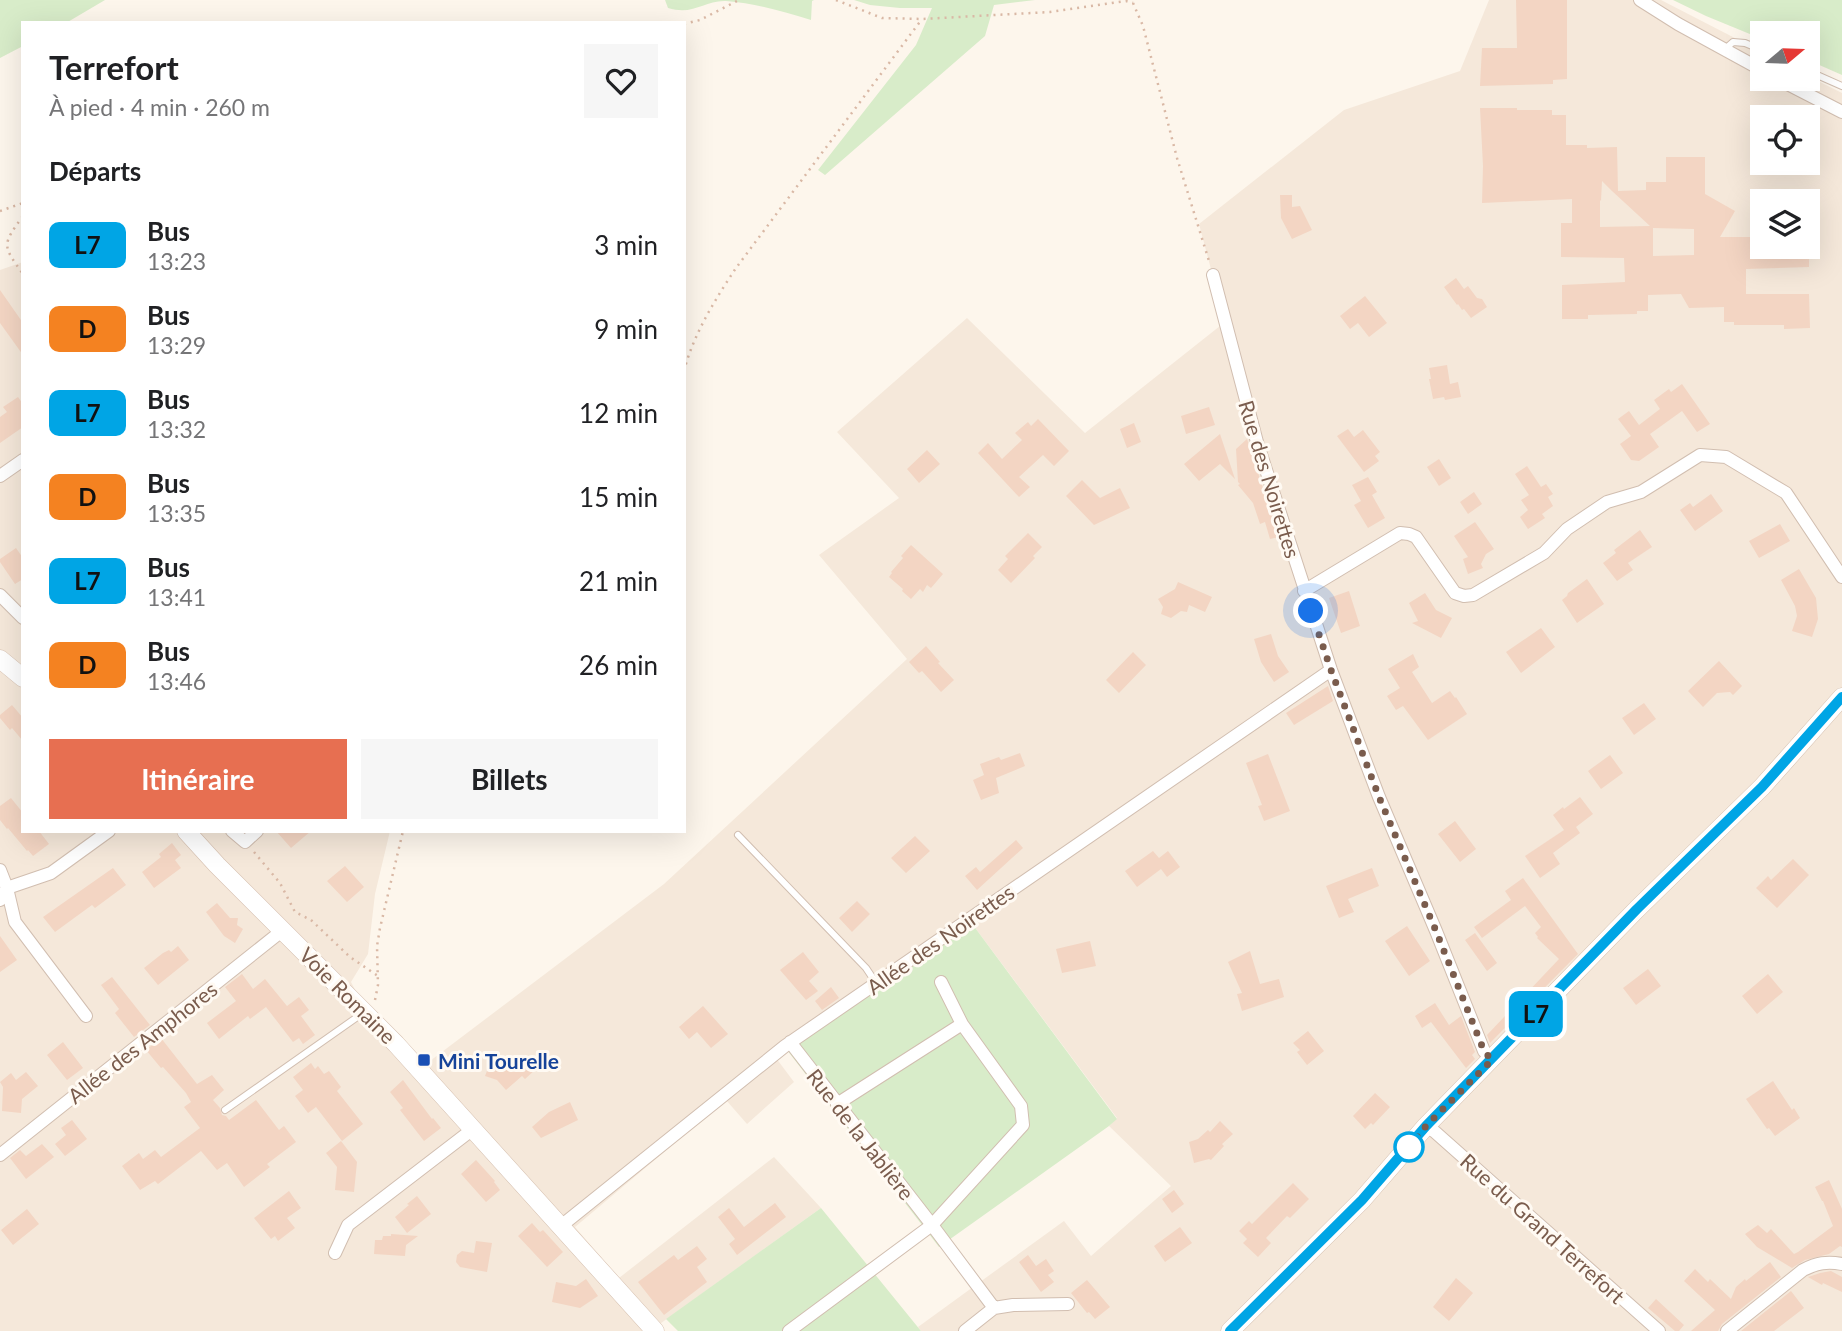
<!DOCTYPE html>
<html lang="fr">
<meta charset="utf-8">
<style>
:root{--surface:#fff;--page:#f6f6f6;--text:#202124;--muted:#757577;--accent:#e76f51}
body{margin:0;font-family:Lato,sans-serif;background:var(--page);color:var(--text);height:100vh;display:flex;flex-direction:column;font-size:26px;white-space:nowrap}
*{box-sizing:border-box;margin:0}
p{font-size:23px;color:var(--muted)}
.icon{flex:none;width:38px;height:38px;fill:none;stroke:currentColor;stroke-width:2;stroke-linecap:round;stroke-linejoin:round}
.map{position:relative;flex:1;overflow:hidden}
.drawer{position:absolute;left:21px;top:21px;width:665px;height:812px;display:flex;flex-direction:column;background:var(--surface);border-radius:0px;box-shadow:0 7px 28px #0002}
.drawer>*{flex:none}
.badge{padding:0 14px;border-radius:10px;font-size:24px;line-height:46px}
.needle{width:46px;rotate:71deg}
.fabs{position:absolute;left:1750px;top:21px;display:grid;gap:14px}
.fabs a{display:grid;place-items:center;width:70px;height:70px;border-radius:0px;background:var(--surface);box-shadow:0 7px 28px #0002;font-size:35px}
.you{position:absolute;width:35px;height:35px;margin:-18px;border:5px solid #fff;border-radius:50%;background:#1a73e8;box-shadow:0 0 0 10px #1a73e833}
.map>.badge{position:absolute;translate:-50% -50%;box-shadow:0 0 0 4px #fff}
h2{padding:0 28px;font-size:26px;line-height:63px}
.round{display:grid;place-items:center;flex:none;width:74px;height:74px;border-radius:0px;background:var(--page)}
.summary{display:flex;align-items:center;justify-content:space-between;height:119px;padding:0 28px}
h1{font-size:33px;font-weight:700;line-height:52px}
.cta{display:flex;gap:14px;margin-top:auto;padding:14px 28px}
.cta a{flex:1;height:80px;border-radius:0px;background:var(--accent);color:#fff;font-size:28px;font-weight:700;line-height:80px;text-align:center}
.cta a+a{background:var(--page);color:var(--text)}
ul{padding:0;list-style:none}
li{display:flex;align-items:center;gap:21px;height:84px;padding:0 28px}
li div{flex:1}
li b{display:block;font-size:26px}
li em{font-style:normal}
li .badge{min-width:77px;font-weight:700;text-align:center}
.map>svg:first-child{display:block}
.residential{fill:#f5e8da;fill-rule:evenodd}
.green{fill:#d8ecc9}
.building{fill:#f3d5c3;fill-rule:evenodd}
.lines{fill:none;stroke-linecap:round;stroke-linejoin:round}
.lane-casing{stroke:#d1beb0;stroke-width:8}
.street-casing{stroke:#d1beb0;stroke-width:14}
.secondary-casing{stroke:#d6c0b0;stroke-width:19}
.path{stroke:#d9b8a5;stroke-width:2.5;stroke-dasharray:2 5;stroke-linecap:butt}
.lane{stroke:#fff;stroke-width:6}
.street{stroke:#fff;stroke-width:12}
.secondary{stroke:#fff;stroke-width:18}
.line-casing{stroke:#fff;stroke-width:16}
.line{stroke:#00a5e5;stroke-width:10}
.walk{stroke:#7a5c4d;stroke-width:7;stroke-dasharray:0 12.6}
.transit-dot{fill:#1a4fb4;stroke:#fffaf3;stroke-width:2.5}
.stop-dot{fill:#fff;stroke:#00a5e5;stroke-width:3.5}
.labels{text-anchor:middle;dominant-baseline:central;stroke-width:6;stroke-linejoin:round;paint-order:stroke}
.street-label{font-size:21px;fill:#7a5c4d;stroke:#fffaf3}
.transit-label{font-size:21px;font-weight:bold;fill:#164399;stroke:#fffaf3;text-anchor:start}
</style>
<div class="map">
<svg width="1842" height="1331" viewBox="0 0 1842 1331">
<rect width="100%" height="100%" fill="#fdf6ec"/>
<path class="residential" d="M1489,0h172l101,52v27h46v-3l34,17v1238h-921l-3,-4 146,-106 27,35 80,-70 -62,-60 8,-8 -144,-193 -197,133 18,24 -47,42 -21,-24 -151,127 44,51 155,-121 47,51 -171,123h-650v-1061l23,-8v569h367l-15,63 -7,60 -17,28 18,35 57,47 238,-180 243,-225 -88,-104 80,-57 -62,-66 130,-114 118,115 140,-111 -26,-98 145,-114 116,-39zM1762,117h46v46h-46zM1762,201h46v46h-46z"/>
<path class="green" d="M0,0h105l-39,23h-43v23l-23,12z
M665,0h149l-2,1 -1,19c-28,-8 -56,-17 -85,-19 -22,-1 -32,15 -58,7z
M854,0h181l-41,5 -9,31 -160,139 -7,-5 98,-125 16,-37h-32l-30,-3z
M1673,0h169v75l-34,-15v-27h-46v6l-56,-23z
M973,925l144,194 -8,7 -170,121 -152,-197z
M821,1208l100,123h-243l-12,-12z"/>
<path class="building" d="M1516,0h51v79l-14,1v4l-73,2 2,-38h35z
M1480,108h37v2h35v5h14v30h21v3l30,-1 1,44 28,-1v-8h20v-25h39v37l30,17 -15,26h42v10l47,1v19l-63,2v25h63l1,34 -26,1v-4h-50v-3h-10v-15l-35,1 -8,-14 -33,1v16h-11v3l-49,1v4h-26v-34l63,-3 -1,-24 -63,-1v-34h11v-24l-90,4 1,-37zM1602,181l10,10 38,35 -50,1v-27l1,1zM1653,228l41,1v26l-41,1z
M1280,195h12v12l8,-1 12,24 -20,9 -11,-21z
M1456,278l8,11 4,-3 9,12 5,1 5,8 -16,11 -7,-9 -2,1 -4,-6 -1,1 -13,-18z
M0,290l23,33v32l-23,-32z
M1365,296l22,27 -18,14 -11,-14 -8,6 -10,-13z
M1447,365l3,19 8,-2 3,15 -16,3 -1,-3 -11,2 -4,-20h2l-2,-11z
M1682,384l28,40 -13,8 -15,-21 -32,23 9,13 -20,14 -8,-1 -11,-16 11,-8 -13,-17 11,-8 10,14 21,-16 -6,-9 15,-11 2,3z
M18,397l5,7v23l-23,16v-26l7,-5 -4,-5z
M1209,407l6,18 -29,9 -5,-18z
M1038,419l31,32 -15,15 -11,-11 -24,22 11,10 -11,10 -41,-44 10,-10 14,16 20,-19 -7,-7 13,-11 3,4z
M1134,423l7,19 -14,6 -7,-19z
M1348,429l6,8 9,-7 17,22 -5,4 4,5 -15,11 -27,-36z
M1220,434l15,45 -15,-15 -21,17 -15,-17z
M1247,439l32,98 -9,2 -5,-17 -5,2 -7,-21 -15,-18 2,-1 -2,-2 -2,-33z
M927,450l13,14 -21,19 -12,-14z
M1439,459l12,19 -12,8 -12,-19z
M1527,466l14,21 5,-3 7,10 -5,3 5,9 -11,8 3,4 -17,11 -8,-12 8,-7 -7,-10 8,-5 -14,-21z
M1368,477l9,15 -5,3 13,23 -17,10 -14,-23 7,-4 -9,-16z
M1082,480l18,18 20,-10 10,20 -36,17 -28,-29z
M1474,492l8,12 -14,10 -8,-12z
M1711,494l12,17 -28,20 -15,-21 10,-7 3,4z
M1475,522l19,27 -8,5 -5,10 2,4 -15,6 -5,-15 5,-2 -14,-21z
M1780,524l10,17 -31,17 -10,-17z
M1640,530l12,17 -24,16 5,7 -16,11 -14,-18 13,-10 -2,-3z
M1028,533l14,14 -9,9 2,2 -24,25 -13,-13 10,-11 -3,-3z
M911,545l32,29 -12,14 -4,-3 -4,7 -3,-3 -9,10 -9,-8 1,-2 -14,-12 3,-4 -1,-1 12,-14 -2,-2z
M16,548l7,10v21l-8,5 -15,-22v-3z
M1799,569l17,29 2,21 -6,18 -20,-6 5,-15 -2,-10 -14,-26z
M1587,579l17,25 -27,19 -15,-23 5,-4 1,-3z
M1178,582l34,15 -7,15 -16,-7 -2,7 -6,-1 -10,7 -10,-4 2,-7 -5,-8 17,-10z
M1349,591l11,35 -19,7 -12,-35z
M1425,593l11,17 16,8 -11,20 -29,-15 6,-2 -9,-18z
M1541,628l14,19 -34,26 -15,-21z
M1271,634l7,22 11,16 -15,10 -13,-20 -7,-23z
M926,646l14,16 -2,1 16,17 -13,12 -19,-21 -3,2 -10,-11z
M1133,652l13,13 -27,28 -13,-13z
M1413,654l6,13 -7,5 20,31 18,-12 5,7 1,-1 11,17 -39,26 -25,-34 -7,4 -9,-14 13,-8 -12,-19z
M1719,661l23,25 -9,9 -3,-3 -13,1 -14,14 -15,-16z
M1328,686l5,15 -39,24 -8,-12z
M1644,703l12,16 -22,16 -12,-17z
M12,705l11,13v23l-11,-13 -2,2 -10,-12v-3z
M1020,753l5,13 -29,12 3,15 -18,7 -8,-20 11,-5 -4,-11 19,-7 2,3z
M1268,754l22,57 -26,10 -6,-15 4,-1 -16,-42z
M1610,755l13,18 -22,16 -13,-18z
M1580,797l13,17 -17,13 4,6 -27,20 7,11 -20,14 -15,-22 39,-26 -11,-15 10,-8 1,2z
M11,798l12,15v18h16l10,13 -16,12 -5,-6 -1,1 -19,-23 -1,1 -7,-9v-14z
M1455,821l21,28 -16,13 -22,-28z
M276,831h35l-20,17z
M915,836l15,15 -24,22 -15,-15z
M1016,840l7,8 -46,42 -12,-14 11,-9 4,5z
M172,843l9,12 -6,5 6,8 -27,20 -12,-16 19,-15 -2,-3z
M1153,851l6,7 9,-7 12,16 -13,10 -6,-8 -24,18 -12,-16z
M1793,859l16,16 -32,33 -21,-20 12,-12 3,4z
M345,866l19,21 -17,15 -20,-21z
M113,868l13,17 -31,23 -3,-3 -37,27 -12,-15z
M1372,868l7,18 -31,13 6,13 -15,6 -13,-32z
M1523,878l55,76 -88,89 -3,-8 72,-76 -22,-21 1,-1 -3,-4 6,-6 -16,-21 -43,32 -8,-11 37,-27 -6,-9z
M857,901l13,13 -18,18 -13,-14z
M217,903l13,15h8l-1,7 6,4 -8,14 -11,-7 -18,-24z
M1407,926l23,35 -21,15 -24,-35z
M1475,933l22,30 -10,8 -22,-31z
M0,936l17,24 -17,12z
M1090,941l6,25 -34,7 -6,-24z
M178,946l11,14 -31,25 -14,-17 19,-15 6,-3 2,2z
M1250,951l10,33 19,-5 5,18 -42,14 -5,-17 5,-1 -14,-31z
M803,952l16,20 -10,9 9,10 -12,9 -26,-30z
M1648,969l13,17 -25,19 -13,-17z
M242,974l11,15 12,-10 22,27 12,-9 10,13 -8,6 14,19 -12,9 -4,-6 -6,4 -27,-35 -16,12 -2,-3 -29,23 -12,-16 29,-22 -11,-14z
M1768,974l15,18 -26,22 -15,-18z
M112,977l38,48 -16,12 -19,-24 4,-4 -18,-24z
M831,987l8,11 -17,12 -7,-9z
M1435,1003l14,22 12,-9 14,36 -3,3 3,4 -9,9 -35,-46 -9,6 -7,-12z
M703,1006l25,28 -17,14 -14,-16 -8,7 -10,-12z
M1308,1031l16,20 -17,14 -10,-13 3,-2 -7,-7z
M161,1038l36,46 15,-9 12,15 -11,10 7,8 2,7 4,1 3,4 27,-20 23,30 5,-4 12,16 -29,22 3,3 -26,20 -17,-24 -10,7 -16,-19 -43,33 -3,-3 -15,9 -18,-24 17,-13 4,6 12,-9 6,7 39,-29 -16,-21 7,-5 -5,-9 -23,-26 -2,1 -15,-18z
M63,1042l20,26 -16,12 -20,-25z
M497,1056l20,9 8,-8 11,12 -11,10 -3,-3 -16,14 -9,-10 -12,-4 7,-18z
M311,1063l4,6 3,-3 6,8 5,-3 12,16 -4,4 26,33 -21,17 -26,-34 -8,6 -13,-17 8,-6 -10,-13z
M26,1072l12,14 -16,13 -1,14 -19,-2 1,-24 -3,-5 11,-9 5,7z
M403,1080l29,39 1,-1 8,10 -17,13 -24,-31 3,-2 -13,-16z
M1773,1081l19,29 2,-2 6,10 -25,18 -6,-8 -2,1 -21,-30z
M1375,1093l15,14 -17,18 -2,-2 -6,6 -12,-13z
M570,1102l8,18 -37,18 -9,-11 17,-15z
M72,1120l15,19 -22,17 -10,-12 11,-9 -5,-7z
M1220,1121l13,13 -11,10 2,2 -13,14 -2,-1 -15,4 -5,-21 9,-3 10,-9 2,2z
M341,1141l16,21 -3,30 -19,-2 2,-23 -11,-14z
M42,1144l12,13 -28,22 -16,-21 10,-8 6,6z
M476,1160l19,21 -1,1 6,8 -14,12 -25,-28z
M1829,1180l13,29v38l-2,-1 -11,8 -24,6 -13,8 -35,-21 -12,-13 13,-9 9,8 4,-4 23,25 4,-2 35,-26 -10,-25h-1l-7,-14z
M1293,1183l16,16 -19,19 -3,-2 -21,22 5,5 -13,14 -15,-14 4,-4 -8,-8 10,-10 3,3z
M1174,1190l10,14 -12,9 -10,-14z
M289,1191l12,17 -14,10 8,10 -17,13 -3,-5 -4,3 -17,-21z
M417,1196l14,18 -24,19 -12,-16 14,-12 -2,-1z
M775,1203l11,14 -49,38 -8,-11 6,-5 -17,-22 11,-9 15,19z
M27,1209l12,15 -26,21 -12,-15z
M532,1223l8,9 3,-2 20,22 -16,15 -29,-31z
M1180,1227l12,16 -27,19 -11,-16z
M391,1234l27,2 -12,9 -1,11 -31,-2 1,-14h7l1,-4h8z
M476,1241l16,2 -5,29 -27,-5 -4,-5 1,-7 5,-4 12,2z
M697,1246l10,13 -10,8 10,15 -43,33 -26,-33 36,-27 4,5z
M1028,1255l8,11 10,-7 8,12 -6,4 6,7 -13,10 -22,-30z
M1770,1262l11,15 -59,47 -4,7h-27l24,-21 -31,-29 11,-12 13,13 2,-3 21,20 5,-12 9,-8 1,2z
M1831,1271l11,6v15l-19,-9 -1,2 -14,-8 12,-4z
M1456,1278l17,15 -24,28 -16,-14z
M586,1279l12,17 -18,12 -28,-6 4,-20 20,4z
M1087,1280l23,27 -15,12 -6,-7 -2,1 -16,-20z
M1791,1291l13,17 -30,23h-33z
M1656,1299l28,26 -5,6h-4l-27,-23z"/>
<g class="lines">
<defs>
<path id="lane" d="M1724,50l9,-8 12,1 17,7
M1808,71l34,15
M738,835l128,133 10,15
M225,1110l138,-97"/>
<path id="street" d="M1640,0l38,24 84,46
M1778,79l64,33
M1213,275l44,167 74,228 48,127 57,134 48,120 8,9
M0,476l23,-16
M1304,591l96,-58 9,1 7,3 39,56 9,3 9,-1 71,-42 23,-24 40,-27 34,-10 59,-37 26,2 60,36 56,84
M0,595l23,23
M232,831l13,11 12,-11
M0,870l7,18 -7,12
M86,1016l-71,-94 -8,-34 44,-15 58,-42
M790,1042l142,183 62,83
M837,1104l125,-80
M1426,1126l9,6 224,199
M0,1155l283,-225
M561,1226l224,-180 546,-376
M335,1253l13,-28 125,-96
M789,1331l143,-106 91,-100 -2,-19 -59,-82 -21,-42
M965,1331l29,-23 19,-3 55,-1
M1727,1331l76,-61c14,-7 24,-9 39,-6"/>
<path id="secondary" d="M0,659l23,19
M186,831l31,34 179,179 259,287
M1230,1331l132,-131 64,-74 211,-217 125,-122 80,-90"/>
</defs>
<use href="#lane" class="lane-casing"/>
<use href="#street" class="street-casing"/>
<use href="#secondary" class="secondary-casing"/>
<path class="path" d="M836,0l46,18 40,1 128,-7 76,-11 7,2
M1133,3l10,23 34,132 32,103
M684,24l16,-4 39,-20
M0,211l23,-8
M23,216c-21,29 -21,29 0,58
M684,371c9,-36 32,-73 52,-103l186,-249
M254,852l26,31 15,29 16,8 39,37 28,19
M375,1000l3,-15 -1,-39 3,-18 23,-97"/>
<use href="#lane" class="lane"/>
<use href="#street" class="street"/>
<use href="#secondary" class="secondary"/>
</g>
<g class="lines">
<defs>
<path id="line" d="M1230,1331l132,-131 64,-74 211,-217 125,-122 80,-90"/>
</defs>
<use href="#line" class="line-casing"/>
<use href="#line" class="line"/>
<path class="walk" d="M1311,611l20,59 48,127 57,134 48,120 8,9 -66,66 -17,21"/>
</g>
<rect class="transit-dot" x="417" y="1053" width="14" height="14" rx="3.5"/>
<circle class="stop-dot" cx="1409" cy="1147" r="14"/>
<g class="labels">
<g class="street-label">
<text transform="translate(1270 479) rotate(73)">Rue des Noirettes</text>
<text transform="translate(940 939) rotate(-35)">Allée des Noirettes</text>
<text transform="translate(348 995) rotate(45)">Voie Romaine</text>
<text transform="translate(142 1042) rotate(-38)">Allée des Amphores</text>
<text transform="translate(861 1134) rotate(52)">Rue de la Jablière</text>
<text transform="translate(1543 1228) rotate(42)">Rue du Grand Terrefort</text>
</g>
<g class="transit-label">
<text x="438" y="1060">Mini Tourelle</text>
</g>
</g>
</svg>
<div class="fabs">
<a><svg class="needle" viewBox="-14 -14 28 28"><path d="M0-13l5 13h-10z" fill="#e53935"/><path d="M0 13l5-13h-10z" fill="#757577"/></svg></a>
<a><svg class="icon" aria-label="locate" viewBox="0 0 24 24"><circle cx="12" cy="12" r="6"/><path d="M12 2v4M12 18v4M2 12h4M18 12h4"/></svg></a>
<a><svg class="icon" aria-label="layers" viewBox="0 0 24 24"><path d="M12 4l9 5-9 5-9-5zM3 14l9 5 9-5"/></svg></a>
</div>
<div class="you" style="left:1311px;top:611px"></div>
<b class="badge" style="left:1536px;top:1014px;background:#00a5e5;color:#111">L7</b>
<section class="drawer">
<div class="summary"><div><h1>Terrefort</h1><p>À pied · 4 min · 260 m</p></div><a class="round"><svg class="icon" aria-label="heart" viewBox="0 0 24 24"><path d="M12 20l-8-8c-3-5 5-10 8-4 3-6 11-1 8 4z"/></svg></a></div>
<h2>Départs</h2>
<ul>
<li><span class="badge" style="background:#00a5e5;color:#111">L7</span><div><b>Bus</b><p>13:23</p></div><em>3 min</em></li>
<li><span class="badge" style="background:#f48221;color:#111">D</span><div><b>Bus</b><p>13:29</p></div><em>9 min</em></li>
<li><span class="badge" style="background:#00a5e5;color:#111">L7</span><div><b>Bus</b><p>13:32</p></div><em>12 min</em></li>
<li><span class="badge" style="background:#f48221;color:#111">D</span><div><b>Bus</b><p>13:35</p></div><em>15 min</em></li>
<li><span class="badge" style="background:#00a5e5;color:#111">L7</span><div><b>Bus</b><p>13:41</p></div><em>21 min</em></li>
<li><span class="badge" style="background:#f48221;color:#111">D</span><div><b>Bus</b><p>13:46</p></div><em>26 min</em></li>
</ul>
<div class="cta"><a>Itinéraire</a><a>Billets</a></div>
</section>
</div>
